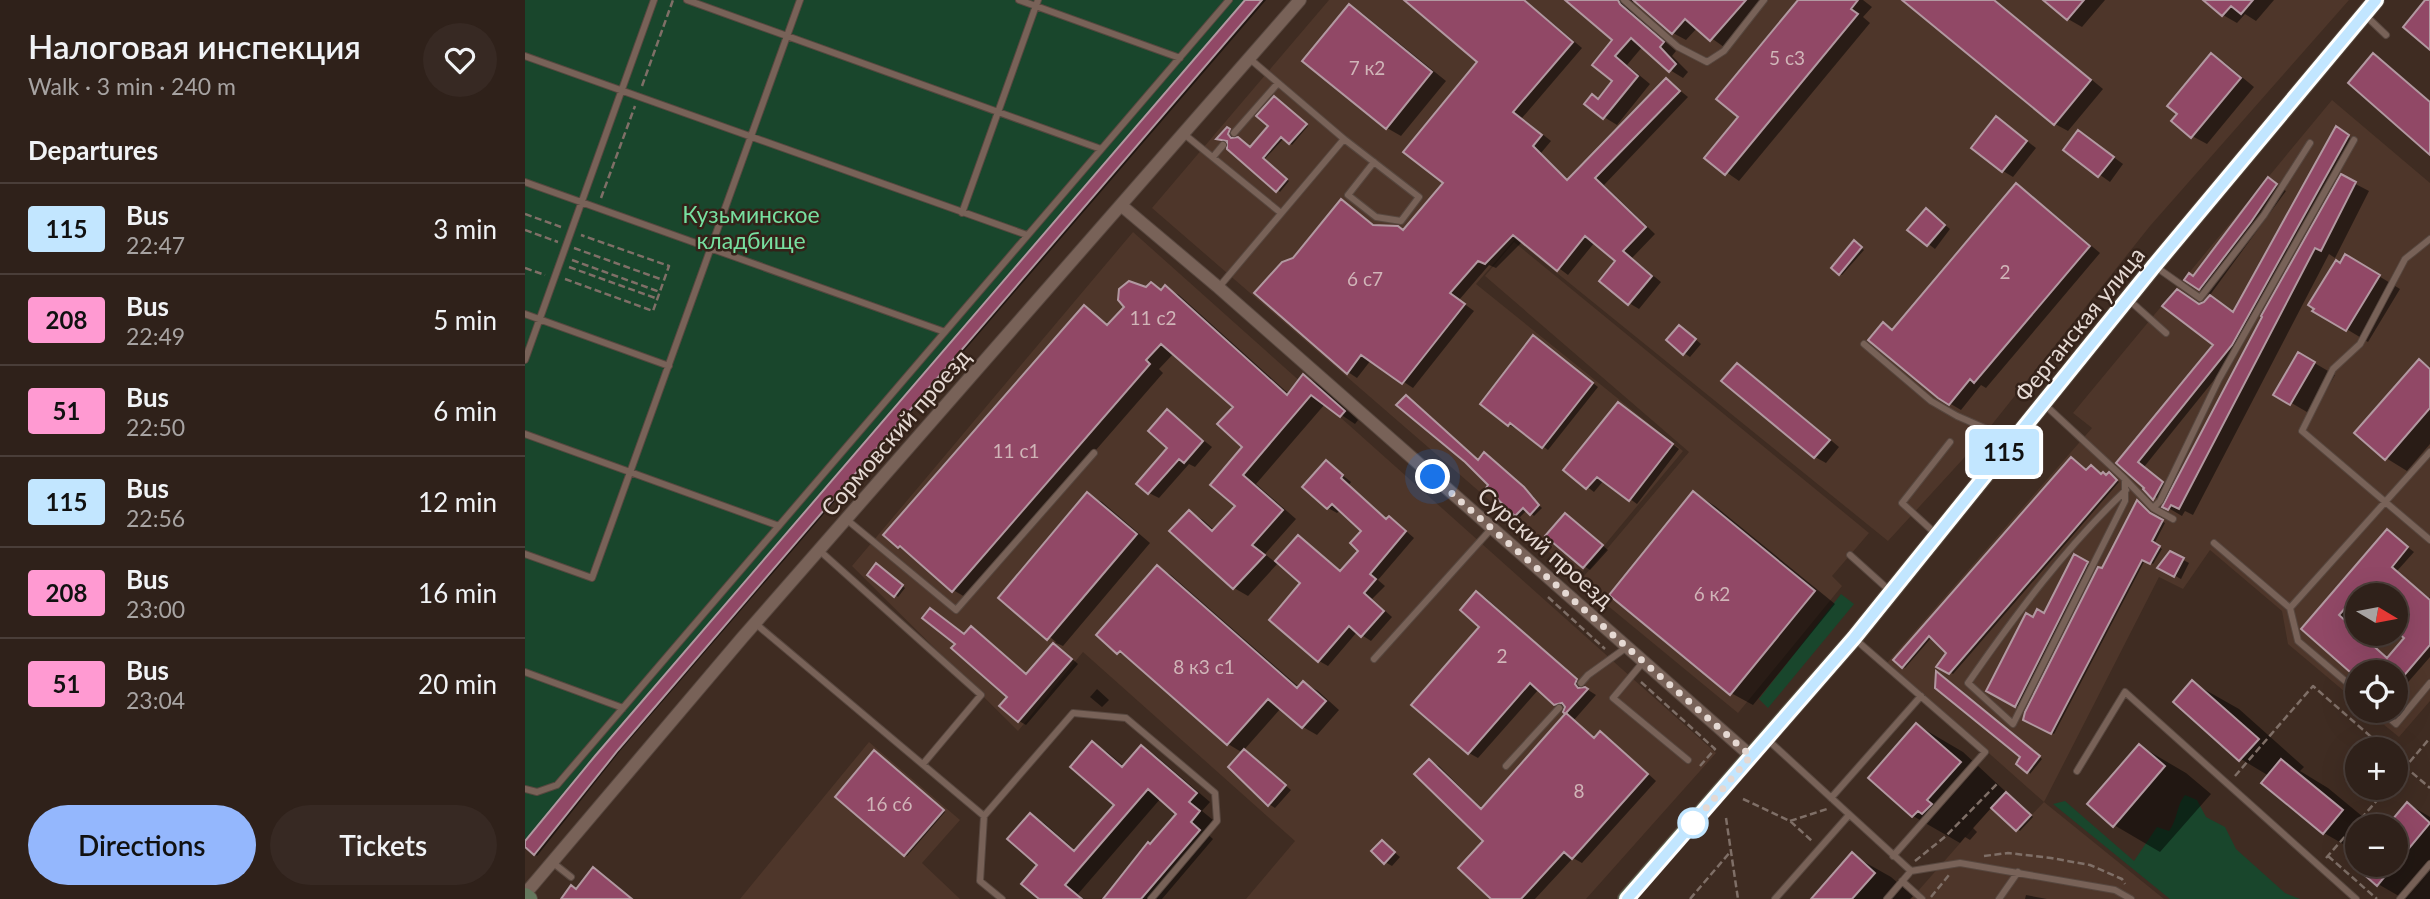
<!DOCTYPE html>
<meta charset="utf-8">
<style>
:root{--surface:#2f211a;--page:#372923;--text:#f1f3f6;--muted:#a7a3a2;--line:#4a3e39;--accent:#94b7fd}
body{margin:0;font-family:Lato,sans-serif;background:var(--page);color:var(--text);height:100vh;display:flex;flex-direction:column;font-size:26px;white-space:nowrap}
*{box-sizing:border-box;margin:0}
p{font-size:23px;color:var(--muted)}
.icon{flex:none;width:38px;height:38px;fill:none;stroke:currentColor;stroke-width:2;stroke-linecap:round;stroke-linejoin:round}
.map{position:relative;flex:1;overflow:hidden}
.drawer{display:flex;flex-direction:column;background:var(--surface);width:525px}
.drawer>*{flex:none}
.badge{padding:0 14px;border-radius:5px;font-size:24px;line-height:46px}
.needle{width:46px;rotate:100deg}
.fabs{position:absolute;left:1820px;top:583px;display:grid;gap:14px}
.fabs a{display:grid;place-items:center;width:63px;height:63px;border-radius:50%;background:var(--surface);box-shadow:0 7px 28px #0002,0 0 0 2px var(--line);font-size:35px}
.you{position:absolute;width:35px;height:35px;margin:-18px;border:5px solid #fff;border-radius:50%;background:#1a73e8;box-shadow:0 0 0 10px #1a73e833}
.map>.badge{position:absolute;translate:-50% -50%;box-shadow:0 0 0 4px #fff}
h2{padding:0 28px;font-size:26px;line-height:63px}
.round{display:grid;place-items:center;flex:none;width:74px;height:74px;border-radius:37px;background:var(--page)}
.head{display:flex;align-items:center;justify-content:space-between;height:119px;padding:0 28px}
h1{font-size:33px;font-weight:600;line-height:52px}
.cta{display:flex;gap:14px;margin-top:auto;padding:14px 28px}
.cta a{flex:1;height:80px;border-radius:42px;background:var(--accent);color:#111;font-size:28px;font-weight:600;line-height:80px;text-align:center}
.cta a+a{background:var(--page);color:var(--text)}
ul{padding:0;list-style:none}
li{display:flex;align-items:center;gap:21px;height:91px;padding:0 28px;border-top:2px solid var(--line)}
li div{flex:1}
li b{display:block;font-size:26px}
li em{font-style:normal}
li .badge{min-width:77px;font-weight:700;text-align:center}
main{display:flex;flex:1;min-height:0}
.map>svg:first-child{display:block}
.built{fill:#4e362a;fill-rule:evenodd}
.green{fill:#19462c}
.shadow{fill:#0007;fill-rule:evenodd}
.building{fill:#914866;stroke:#b298a1;stroke-width:2;fill-rule:evenodd}
.lines{fill:none;stroke-linecap:round;stroke-linejoin:round}
.lane-casing{stroke:#57473f;stroke-width:8}
.street-casing{stroke:#57473f;stroke-width:14}
.secondary-casing{stroke:#57473f;stroke-width:18}
.path{stroke:#7f6f67;stroke-width:2.5;stroke-dasharray:7 3.5;stroke-linecap:butt}
.lane{stroke:#786258;stroke-width:6}
.street{stroke:#786258;stroke-width:12}
.secondary{stroke:#64785d;stroke-width:16}
.line-casing{stroke:#fff;stroke-width:16}
.line{stroke:#c2e6ff;stroke-width:10}
.walk{stroke:#e5d9d3;stroke-width:7;stroke-dasharray:0 12.6}
.stop-dot{fill:#fff;stroke:#c2e6ff;stroke-width:3.5}
.labels{text-anchor:middle;dominant-baseline:central;stroke-width:5;stroke-linejoin:round;paint-order:stroke}
.number-label{font-size:19px;fill:#d0b5b8}
.park-label{font-size:23px;fill:#77e0a0;stroke:#342219}
.street-label{font-size:23px;fill:#e5d9d3;stroke:#342219}
</style>
<main>
<section class="drawer">
<div class="head"><div><h1>Налоговая инспекция</h1><p>Walk · 3 min · 240 m</p></div><a class="round"><svg class="icon" aria-label="heart" viewBox="0 0 24 24"><path d="M12 20l-8-8c-3-5 5-10 8-4 3-6 11-1 8 4z"/></svg></a></div>
<h2>Departures</h2>
<ul>
<li><span class="badge" style="background:#c2e6ff;color:#111">115</span><div><b>Bus</b><p>22:47</p></div><em>3 min</em></li>
<li><span class="badge" style="background:#ff9ad2;color:#111">208</span><div><b>Bus</b><p>22:49</p></div><em>5 min</em></li>
<li><span class="badge" style="background:#ff9ad2;color:#111">51</span><div><b>Bus</b><p>22:50</p></div><em>6 min</em></li>
<li><span class="badge" style="background:#c2e6ff;color:#111">115</span><div><b>Bus</b><p>22:56</p></div><em>12 min</em></li>
<li><span class="badge" style="background:#ff9ad2;color:#111">208</span><div><b>Bus</b><p>23:00</p></div><em>16 min</em></li>
<li><span class="badge" style="background:#ff9ad2;color:#111">51</span><div><b>Bus</b><p>23:04</p></div><em>20 min</em></li>
</ul>
<div class="cta"><a>Directions</a><a>Tickets</a></div>
</section>
<div class="map">
<svg width="1905" height="899" viewBox="0 0 1905 899">
<rect width="100%" height="100%" fill="#3f2c22"/>
<path class="built" d="M804,0h1020l-199,226 -176,221 -86,94 -373,-302 -39,45 207,167 -105,126 -426,-369z
M1807,100l98,83v518l-31,36 -32,-26 29,-1v-38h-39v30l-69,-58 -6,-33 -72,-61 -27,39 -24,-12 -115,225 120,97h-253l80,-91 25,23 28,-29 -157,-139 205,-235 -19,-15zM1832,595h39v39h-39z
M608,232l583,521 -130,146h-340l49,-58 -212,-189 -65,79 -166,-165z
M989,242l355,291 -37,43 10,10 -104,127 -159,-131 110,-130 -204,-176z
M344,742l91,78 -38,43 38,36h-220z"/>
<path class="green" d="M0,0h720l-650,756 -70,85z
M1316,594l13,10 -86,104 -9,-9z
M1660,795l12,5 9,17 19,10 11,22 49,44 15,6h-130l-117,-95 12,-3 69,60 23,-34 12,4c9,-12 7,-25 16,-36z"/>
<path class="shadow" d="M723,0h18l-646,751 -83,105 -2,-2 -10,-11z
M883,0h117l57,48 -60,70 29,23 -10,12 28,28 98,-101 21,17 -84,88 51,49 -23,24 29,24 -22,27 -10,-6 -11,-42 -23,-19 -27,33 -45,-34 -27,27 -7,-3 -30,35 15,11 -61,77 -42,-28 -14,18 -9,-6 -54,-113 47,-58 35,26 28,5 41,-50 34,-120z
M1042,0h192l4,3 -39,44 -27,-19 -11,12 -13,-7 -35,-31h-5v11l43,38 -4,5 16,16 -5,6 -13,-8 -27,-24 -16,19 23,19 -33,41 -13,-8 -5,-17 15,-19 1,-41z
M1275,0h63l9,7 -9,10 7,6 -131,158 -33,-23 34,-41z
M1380,0h90l108,89 -35,42 -13,-7z
M1521,0h59l-23,27 -14,-8z
M1681,0h68l-18,21 -11,-7 -8,9 -14,-8z
M824,6l14,8 83,67 -45,55 -14,-8z
M1686,55l14,8 29,24 -47,57 -15,-8z
M752,100l31,26 -16,19 -8,-7 -20,22 25,21 -9,11 -51,-51 2,-9 1,7 19,10 19,-23z
M1482,125l29,23 -23,29 -10,-6z
M1811,129l19,12 -116,208 -95,118 25,20 -8,15 -43,-39 97,-119 -16,-39 35,8z
M1554,132l44,32 -13,18 -45,-32z
M1817,177l27,14 -34,67 -6,-4 -136,261 -8,-4 -3,5 -17,-10z
M1743,180l18,11 -76,104 -10,-6z
M1492,185l11,7 72,61 -114,135 -5,-3 -20,25 -22,-13 -56,-72 10,6z
M1407,214l18,15 -15,20 -25,-19z
M1332,244l7,6 -22,25 -2,-1z
M1821,256l54,33 -32,53 -53,-32z
M626,284l11,6 3,-3 14,8 110,99 15,-18 14,8 40,36 -3,4 -30,-20 -69,80 40,35 -31,35 11,9 23,-26 43,35 19,-22 2,-20 -23,-20 -3,3 -9,-5 -23,-21 21,-25 25,20 -2,3 39,35 10,4 16,14 -36,42 7,6 -13,13 20,18 -21,24 -14,-9 -29,34 -9,-5 -16,-78 -24,-21 -31,34 -14,-8 -45,-76 14,8 12,11 22,-25 8,-60 -10,-40 -61,-53 -15,16 4,4 -196,225 -14,-8 -43,-37 -11,-6 185,-240 25,18z
M1161,331l15,13 -11,13 -6,-4z
M1015,341l58,46 -50,63 -32,-24 -1,2 -6,-3z
M1774,354l36,21 -23,40 -36,-21z
M1895,361l10,6v77l-23,27 -21,-13z
M1212,365l11,6 91,76 -13,16 -11,-6 -91,-76z
M1101,408l53,41 -42,55 -33,-24 -10,12 -29,-22z
M642,411l45,36 -17,20 -6,-3 -30,34 -10,-5 21,-45z
M963,457l46,40 -1,3 9,8 -8,8 -7,-6 -7,7 -4,-2 -25,-30 -12,-24z
M1549,461l13,11 15,4 10,-1 7,7 -166,192 -14,-8 10,-13 -17,-16 -27,31 -2,-2z
M1169,493l21,13 120,98 -82,101 -22,-12z
M562,494l15,8 48,41 -87,103 -7,-3 -1,1 23,20 -52,61 -7,-4 -10,-25 -40,-56 2,-12 57,47 28,-33 -56,-45z
M1041,515l42,35 -18,20 -6,-4z
M1627,516l13,7 -11,21 8,5 -9,15 -8,-4 -91,174 -29,-15 77,-148z
M1862,531l27,21 -17,19 32,27 1,-1v60l-34,39v-24h-39v4l-54,-47zM1832,595h39v33l11,10 -19,21 -43,-39 12,-14z
M1645,553l19,10 -8,16 -22,-12z
M1550,557l15,8 -72,142 -30,-16 46,-72 11,-4z
M354,567l26,21 -7,9 -3,-2z
M632,567l14,8 129,113 4,-5 14,8 21,19 -22,25 -14,-8 -22,-19 -38,43 48,39 -16,18 -6,-4 -26,-51 -15,-9 -94,-83 -16,-9z
M952,593l9,5 99,88v2l11,7 -22,25 21,18 5,-5 9,5 47,43 -74,82 -9,-5 -38,41h-41l-9,-58 -56,-80 10,5 44,44 85,-96 -2,-5 -27,-20 -61,69 -9,-5 12,-126z
M1413,674l104,85 -12,15 -7,-17z
M1668,683l46,26 65,58 -4,4 28,17 46,38h-17v26l-33,-19 -55,-57 -28,-17z
M572,689l12,11 -7,7 -12,-10z
M1392,725l46,27 70,65 -13,14 -28,-24 -19,21 4,4 -7,8 -5,-3 -5,6 -47,-27 -43,-38z
M568,744l14,8 18,15 17,-20 14,9 54,46 -8,9 11,9 -9,11 9,8 -51,60h-57l43,-55 3,2 28,-32 -18,-16 -83,96 6,5h-43l-1,-34 -10,-50 14,8 32,28 40,-46z
M1615,746l46,27 25,21 -51,58 -46,-27z
M352,754l68,58 -38,44 -2,-1z
M1883,804l22,13v82h-26l-26,-15 -22,-18 40,-2v-38h-7z
M857,842l18,15 -8,9 -7,-4z
M1327,855l39,22 22,19 -3,3h-97z
M1501,895l21,4h-22z"/>
<path class="building" d="M720,0h17l-644,750 -84,105 -9,-8v-6l70,-85z
M879,0h120l49,42 -60,70 29,23 -9,11 34,34 99,-102 14,13 -85,87 51,49 -23,24 29,25 -24,29 -29,-24 16,-20 -30,-25 -28,35 -44,-36 -28,29 -7,-3 -28,32 15,11 -63,80 -41,-29 -14,19 -93,-81 28,-31 11,-4 48,-59 32,26 25,1 5,4 40,-47 -40,-31 74,-90z
M1040,0h53l2,4 44,38 -4,5 16,17 -7,8 -38,-34 -16,18 23,20 -35,43 -19,-15 8,-10 6,5 14,-18 -20,-16 20,-25z
M1108,0h113l-36,41 -25,-22 -13,15z
M1273,0h60l-7,9 7,5 -133,161 -21,-17 34,-41 -22,-18z
M1377,0h92l97,80 -37,45z
M1518,0h41l-17,20z
M1678,0h50l-12,14 -10,-8 -9,10z
M1900,0h5v50l-27,-23z
M824,4l83,68 -46,57 -84,-68z
M1686,53l30,25 -50,60 -20,-17 6,-7 -10,-8z
M1848,53l57,49v53l-82,-72z
M749,96l33,28 -18,20 -8,-7 -18,21 24,21 -11,13 -49,-43v-8l-11,-2 11,-12 3,2 -2,5 3,4 7,-1 12,10 18,-21 -12,-10z
M1471,116l31,25 -25,31 -31,-24z
M1811,126l13,9 -117,210 -94,117 25,20 -10,18 -10,-11 1,-1 -28,-25 97,-118 -51,-39 15,-17 22,15 5,-2 6,-7 23,17z
M1553,130l36,27 -16,20 -35,-27z
M1816,174l15,8 -35,69 -6,-3 -136,261 -8,-4 -3,5 -6,-3 100,-190 -1,-1z
M1743,177l9,7 -26,38 -52,68 -15,-10 5,-7 4,3z
M1491,183l74,63 -116,137 -4,-4 -21,26 -11,-7 -70,-58 15,-18 9,8z
M1401,208l19,17 -18,21 -20,-16z
M1329,240l8,7 -23,28 -8,-7z
M1820,254l35,21 -34,56 -34,-20 2,-2 -6,-4 28,-45 4,3z
M604,281l17,6 5,-5 10,8 4,-5 122,110 16,-21 42,37 -5,6 -29,-22 -68,80 40,35 -31,35 13,10 -32,34 -64,-58 20,-21 23,21 23,-25 -25,-21 32,-38 -25,-23 16,-17 -72,-63 -15,16 4,4 -198,228 -52,-46 -2,2 -15,-13 201,-230 23,20 17,-18 -6,-7 1,-11z
M1154,325l17,14 -13,16 -17,-15z
M1008,335l60,48 -51,65 -32,-25 -2,3 -28,-22z
M1773,352l17,10 -25,43 -17,-10z
M1894,359l11,10v39l-45,52 -31,-27z
M1212,363l93,77 -16,18 -93,-77z
M881,395l72,65 6,-8 40,35 15,18 -9,10 -7,-7 -8,8 -29,-28 2,-3 -23,-23 -69,-57z
M1093,402l55,42 -44,57 -32,-24 -11,12 -23,-19z
M642,409l36,32 -19,22 -5,-4 -31,35 -12,-10 31,-36 -19,-17z
M1546,457l15,13 5,-5 10,9 2,-2 3,3 3,-3 8,8 -168,194 -13,-7 10,-14 -17,-17 -27,32 -9,-8z
M801,460l17,15 -2,3 45,41 3,-3 17,15 -36,43 6,5 -12,14 20,18 -23,26 -12,-11 -31,36 -49,-42 31,-37 -25,-22 23,-26 42,36 18,-20 -8,-8 11,-12 -29,-27 -5,5 -25,-22z
M1168,491l122,100 -85,104 -121,-100z
M562,492l50,42 -90,106 -49,-42z
M1612,500l13,13 13,7 -11,21 8,5 -10,18 -8,-4 -91,174 -28,-14 2,-8 73,-145 4,1z
M1040,513l38,32 -20,23 -38,-32z
M1862,529l21,18 -16,20 38,33v45l-34,40v-13h-46l-49,-43zM1832,595h39v36l8,7 -17,20 -48,-43z
M1645,551l14,7 -10,19 -17,-9z
M1549,554l14,8 -73,145 -29,-16 40,-78 7,4 4,-8 7,4z
M351,563l27,22 -9,12 -27,-22z
M632,565l140,123 6,-7 23,20 -24,27 -34,-29 -41,46 -107,-94 -3,3 -21,-19z
M951,591l101,88 -2,5 3,4 7,-1 3,2 -22,24 28,25 6,-7 48,43 -76,85 -8,-7 -43,47h-30l-33,-31 25,-27 -69,-67 15,-15 52,50 84,-95 -2,-2 2,-5 -3,-4 -8,2 -24,-22 -62,71 -57,-49 68,-78 -19,-17z
M405,608l34,26 7,-8 55,48 27,-31 19,16 -54,63 -19,-16 8,-9 -56,-49 4,-4 -33,-26z
M1411,671l104,85 -13,17 -11,-9 4,-7 -85,-69z
M1667,680l67,59 -20,22 -66,-59z
M1391,723l45,39 -34,38 5,4 -10,10 -4,-3 -6,6 -44,-39z
M567,741l30,26 19,-22 56,48 -8,9 11,9 -9,11 9,8 -59,69h-38l45,-57 2,2 26,-30 -28,-25 -83,96 17,14h-43l-18,-15 16,-19 -30,-26 23,-26 44,38 40,-46 -44,-38z
M1614,744l26,22 -52,61 -26,-23z
M719,749l42,36 -18,21 -40,-39z
M349,750l70,60 -40,46 -69,-59z
M1756,759l62,51 -20,24 -62,-51z
M1481,792l25,23 -15,16 -25,-23z
M1882,802l23,21 -34,41v-38h-9z
M857,840l13,12 -11,12 -13,-13z
M1327,852l23,21 -23,26h-41z
M1827,864h43l-18,22z
M68,867l39,32h-71l10,-14 5,4z"/>
<g class="lines">
<defs>
<path id="lane" d="M162,0l414,149
M494,0l161,58
M1099,0l54,47 29,15 17,-11 40,-51
M1840,15l21,20
M0,56l502,179
M709,133l44,-50
M659,134l97,79
M819,139l75,58 -18,24 -25,-4 -28,-22 26,-33
M688,157l10,-12
M0,182l420,150
M437,213l76,-213
M1905,239l-25,20 -45,85 -27,25 -31,62 128,109
M1631,267l44,31 64,-83 46,-72
M694,287l125,-148 -94,-80
M1604,300l37,33
M0,314l144,52
M1339,344l67,57 26,15 55,24
M0,360l129,-360
M1519,404l81,75v22l-112,223 -45,-41c48,-69 98,-136 158,-193
M0,434l254,92
M1600,479l28,29 7,-7 59,-122 135,-239
M1628,508l20,11
M321,519l110,91 138,-157
M1411,534l-34,-31 48,-61
M1689,543l76,65 8,33 59,50
M295,551l161,144 -58,69
M0,554l67,24 208,-578
M1325,555l40,36
M1765,608l140,-156
M231,624l228,192
M1331,640l129,112 -92,104
M849,659l118,-131
M1119,661l-31,37 75,62
M0,672l98,36
M1056,683l7,-8 39,-28
M1855,710l16,14 34,-41
M1243,740l143,131 -24,28
M981,766l53,-58
M1552,771l48,-79 231,207
M0,789l12,3 20,-7 672,-785
M1306,798l90,-102
M27,862l19,15
M1386,871l49,-8 155,27 16,9
M1377,881l20,18
M477,899l-22,-18 4,-65 89,-103 53,5 89,75 2,28 -66,78
M1250,899l74,-84
M1474,899l19,-27
M1875,899l30,-35"/>
<path id="street" d="M597,206l96,81 533,469
M0,894l217,-256 558,-638"/>
<path id="secondary" d="M0,896l4,3
M1101,899l228,-261 300,-372 222,-266"/>
</defs>
<use href="#lane" class="lane-casing"/>
<use href="#street" class="street-casing"/>
<use href="#secondary" class="secondary-casing"/>
<path class="path" d="M117,86l31,-86
M76,198l34,-92
M0,214l36,13
M0,230l33,12
M49,248l89,32
M47,260l88,32
M44,267l89,32
M0,268l20,7
M40,279l88,32 16,-45 -88,-31
M1023,597l57,52
M1116,682l74,67 -15,17
M1871,759l34,29
M1710,776l78,-90 72,63
M1871,778l34,-40
M1218,799l47,22 22,20
M1201,818l12,81
M1265,821l37,-12
M1459,856l24,-3 43,5 39,7 32,14 3,5
M1803,856l49,43
M1801,858l62,-70
M1390,861l31,-25 53,-54
M1406,897l18,-22
M1165,899l41,-48"/>
<use href="#lane" class="lane"/>
<use href="#street" class="street"/>
<use href="#secondary" class="secondary"/>
</g>
<g class="lines">
<defs>
<path id="line" d="M1102,899l227,-261 300,-372 222,-266"/>
</defs>
<use href="#line" class="line-casing"/>
<use href="#line" class="line"/>
<path class="walk" d="M908,477l318,279 -58,67"/>
</g>
<circle class="stop-dot" cx="1168" cy="823" r="14"/>
<g class="labels">
<g class="number-label">
<text x="1262" y="57">5 с3</text>
<text x="842" y="67">7 к2</text>
<text x="1480" y="271">2</text>
<text x="840" y="278">6 с7</text>
<text x="628" y="317">11 с2</text>
<text x="491" y="450">11 с1</text>
<text x="1187" y="593">6 к2</text>
<text x="977" y="655">2</text>
<text x="679" y="666">8 к3 с1</text>
<text x="1054" y="790">8</text>
<text x="364" y="803">16 с6</text>
</g>
<g class="park-label">
<text x="226" y="214">Кузьминское<tspan x="226" dy="26">кладбище</tspan></text>
</g>
<g class="street-label">
<text transform="translate(1554 324) rotate(-51)">Ферганская улица</text>
<text transform="translate(370 432) rotate(-49)">Сормовский проезд</text>
<text transform="translate(1021 547) rotate(41)">Сурский проезд</text>
</g>
</g>
</svg>
<div class="fabs">
<a><svg class="needle" viewBox="-14 -14 28 28"><path d="M0-13l5 13h-10z" fill="#e53935"/><path d="M0 13l5-13h-10z" fill="#a7a3a2"/></svg></a>
<a><svg class="icon" aria-label="locate" viewBox="0 0 24 24"><circle cx="12" cy="12" r="6"/><path d="M12 2v4M12 18v4M2 12h4M18 12h4"/></svg></a>
<a>+</a>
<a>−</a>
</div>
<div class="you" style="left:908px;top:477px"></div>
<b class="badge" style="left:1479px;top:452px;background:#c2e6ff;color:#111">115</b>
</div>
</main>
